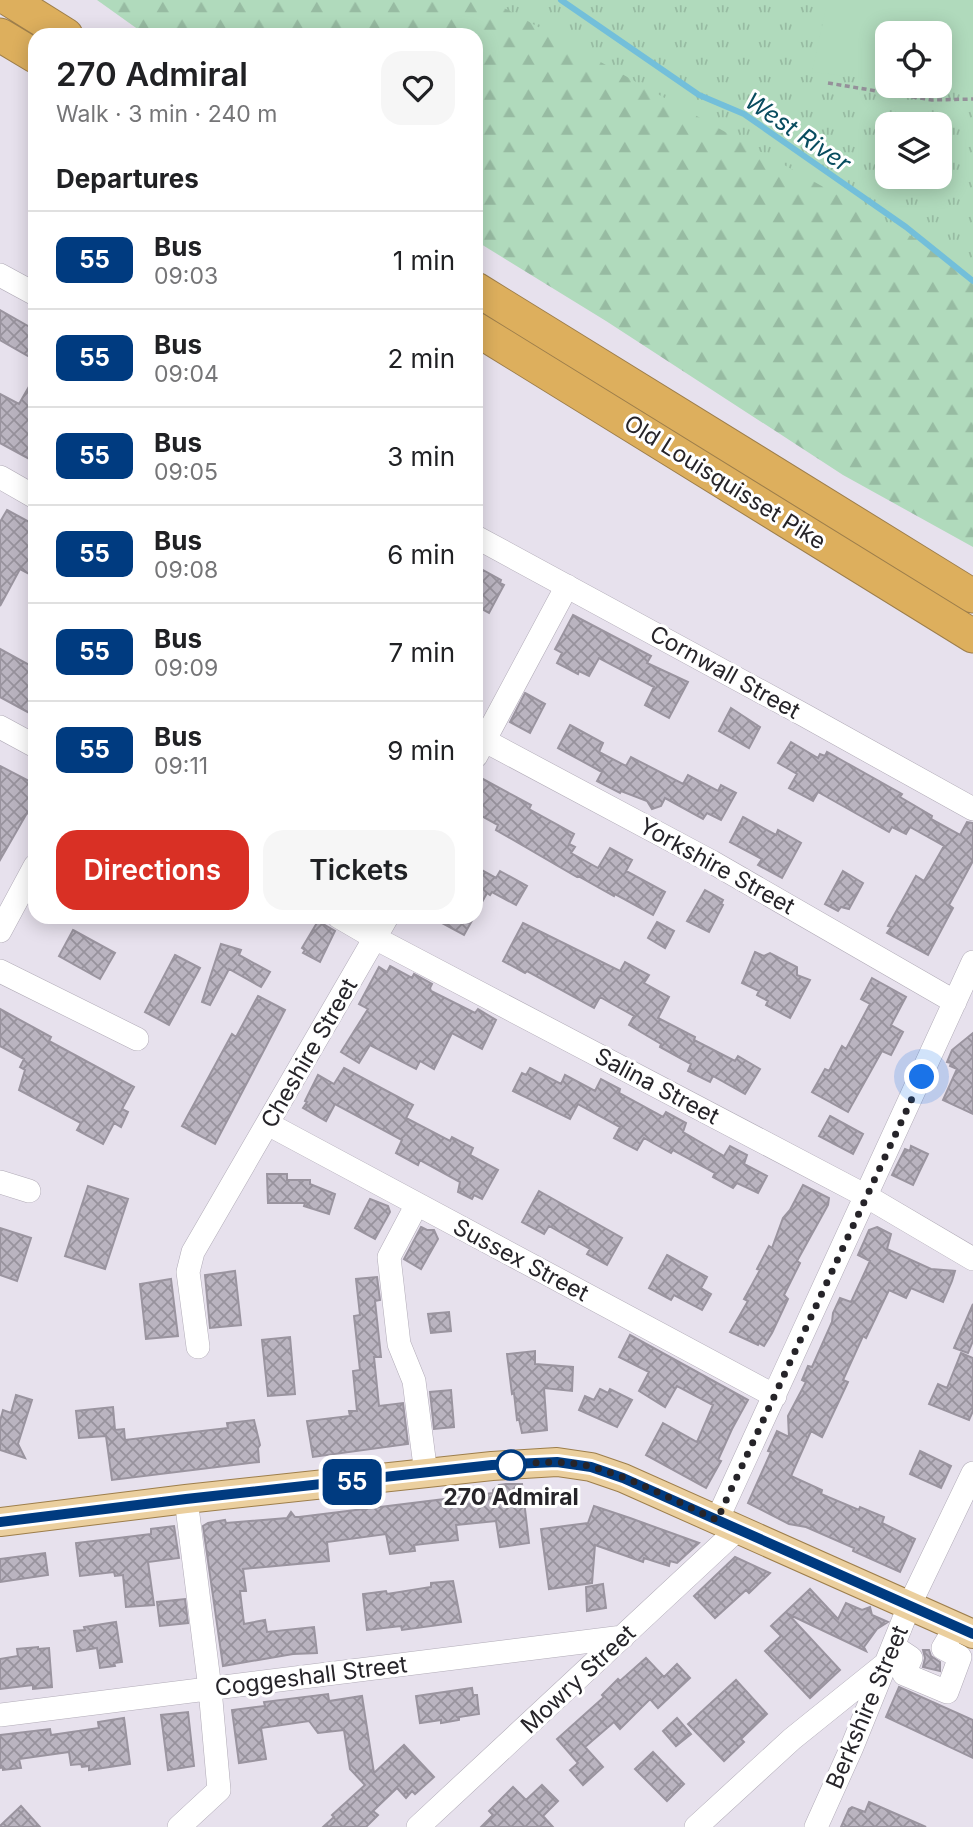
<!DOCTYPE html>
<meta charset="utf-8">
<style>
:root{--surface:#fff;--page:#f6f6f6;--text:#202124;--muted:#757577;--line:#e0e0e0;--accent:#d93025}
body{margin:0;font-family:Inter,sans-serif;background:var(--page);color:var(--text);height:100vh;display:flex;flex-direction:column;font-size:26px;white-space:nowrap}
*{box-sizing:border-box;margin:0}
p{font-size:23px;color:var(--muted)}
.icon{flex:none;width:38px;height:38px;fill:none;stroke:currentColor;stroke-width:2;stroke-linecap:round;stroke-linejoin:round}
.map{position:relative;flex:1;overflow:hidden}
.panel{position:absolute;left:28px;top:28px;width:455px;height:896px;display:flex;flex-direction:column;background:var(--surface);border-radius:21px;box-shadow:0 4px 18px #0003}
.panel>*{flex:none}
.badge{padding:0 14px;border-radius:10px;font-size:24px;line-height:46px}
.buttons{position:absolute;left:875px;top:21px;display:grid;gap:14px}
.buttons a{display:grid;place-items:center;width:77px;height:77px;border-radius:14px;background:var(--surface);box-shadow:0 4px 18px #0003;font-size:35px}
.you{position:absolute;width:35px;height:35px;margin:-18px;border:5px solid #fff;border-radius:50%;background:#1a73e8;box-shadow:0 0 0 10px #1a73e833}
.map>.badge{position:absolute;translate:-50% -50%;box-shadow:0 0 0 4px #fff}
h2{padding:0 28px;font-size:26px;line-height:63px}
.round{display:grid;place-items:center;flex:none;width:74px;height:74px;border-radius:21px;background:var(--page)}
.headline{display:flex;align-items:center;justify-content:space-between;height:119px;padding:0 28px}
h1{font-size:33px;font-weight:600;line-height:52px}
.action{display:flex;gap:14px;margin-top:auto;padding:14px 28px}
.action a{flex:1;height:80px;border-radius:21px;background:var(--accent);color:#fff;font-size:28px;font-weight:600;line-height:80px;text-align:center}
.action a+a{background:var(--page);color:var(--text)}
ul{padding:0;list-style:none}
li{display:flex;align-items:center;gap:21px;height:98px;padding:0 28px;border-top:2px solid var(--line)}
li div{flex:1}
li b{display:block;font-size:26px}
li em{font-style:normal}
li .badge{min-width:77px;font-weight:700;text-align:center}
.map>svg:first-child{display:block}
.forest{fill:url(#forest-firs)}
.park{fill:url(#park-tufts);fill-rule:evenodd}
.pitch{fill:#b0dabc}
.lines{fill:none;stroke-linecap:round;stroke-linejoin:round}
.stream{stroke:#73bfda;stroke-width:6}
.building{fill:url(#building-cross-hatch);stroke:#9a949f;stroke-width:2}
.minor-casing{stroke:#b1abb7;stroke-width:24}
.major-casing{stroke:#9d7e4b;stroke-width:30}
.highway-casing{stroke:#9d7e4b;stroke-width:35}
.path{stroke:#95919a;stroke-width:3.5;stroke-dasharray:5 3.5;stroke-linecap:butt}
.minor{stroke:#fff;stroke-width:23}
.major{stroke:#ebcf9e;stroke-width:28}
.highway{stroke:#ddaf5d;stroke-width:33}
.line-casing{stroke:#fff;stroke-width:16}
.line{stroke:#003b80;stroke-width:10}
.walk{stroke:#262429;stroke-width:7;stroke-dasharray:0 12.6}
.stop-dot{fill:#fff;stroke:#003b80;stroke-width:3.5}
.labels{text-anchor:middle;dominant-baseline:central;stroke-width:6;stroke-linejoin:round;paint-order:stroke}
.street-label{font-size:23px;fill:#262429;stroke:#fff}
.stop-label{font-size:23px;font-weight:bold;fill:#262429;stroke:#fff}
.water-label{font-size:24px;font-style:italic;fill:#084c5f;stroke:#fff}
</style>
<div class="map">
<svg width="973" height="1827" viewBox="0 0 973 1827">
<defs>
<pattern id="forest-firs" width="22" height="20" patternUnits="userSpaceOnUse" patternTransform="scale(1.75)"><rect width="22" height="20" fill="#b0dabc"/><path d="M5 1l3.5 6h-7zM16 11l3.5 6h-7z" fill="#97bba2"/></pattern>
<pattern id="park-tufts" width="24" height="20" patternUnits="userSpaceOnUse" patternTransform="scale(1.75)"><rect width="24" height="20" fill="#b0dabc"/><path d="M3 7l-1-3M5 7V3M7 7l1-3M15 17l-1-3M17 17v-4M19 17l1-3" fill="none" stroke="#97bba2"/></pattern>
<pattern id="building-cross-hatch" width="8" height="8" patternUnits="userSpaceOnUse" patternTransform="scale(1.75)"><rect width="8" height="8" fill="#bab4c0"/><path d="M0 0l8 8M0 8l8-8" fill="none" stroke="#97929c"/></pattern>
</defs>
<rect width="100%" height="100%" fill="#e7e1ed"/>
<path class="forest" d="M97,0h614l176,124v53h53l33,-29v399l-130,-72 -237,-154 -130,-80v-206h-330z"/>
<path class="park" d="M490,0h483v271zM887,33h53v53h-53zM887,124h53v53h-53z"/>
<path class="pitch" d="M830,0h143v92l-49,-6h16v-53h-53v48l-75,-9 14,-64z"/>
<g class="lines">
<path class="stream" d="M561,0l138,95 45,19 162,113 67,54"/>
</g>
<path class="building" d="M0,310l35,20v30l-35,-20z
M35,376v86l-35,-19v-49l19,10z
M7,510l28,15v52l-15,-8 -20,37v-84z
M483,570l18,10 -1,3 4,2 -15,28 -13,-7v-23z
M573,615l78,41 -4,7 41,19 -19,36 -24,-13 9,-18 -55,-29 -10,18 -10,-5 -1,3 -21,-11 5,-10 -7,-4z
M0,649l35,19v48l-35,-19z
M525,693l20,11 -15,29 -20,-11z
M731,708l29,19 -11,21 -30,-17z
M570,725l33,18 -4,9 27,14 5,-9 52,27 5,-9 30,16 3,-6 15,8 -15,27 -14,-7 -4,6 -38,-21 -4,8 -9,3 -5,-8 -26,-10 -1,2 -23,-12 5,-9 -44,-24z
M791,742l27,16 2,-4 5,2 2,-4 18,10 57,32 -2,3 32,19 -1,3 29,16 7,-13 6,1v38l-24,44 4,3 -25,47 -41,-22 4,-6 -3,-1 28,-50 8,5 20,-35 -34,-19 -4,7 -14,-7 -3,5 -71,-40 -5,9 -24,-13 8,-14 -19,-11z
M0,766l35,18v33l-8,-4 -27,47z
M481,778l50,27 -2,4 45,25 -5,10 6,3 -4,6 27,15 12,-20 22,12 -6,11 39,21 -12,23 -38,-21 -1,2 -36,-20 -1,1 -81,-47 2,-5 -22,-12v-25z
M743,817l33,18 2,-5 23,13 -19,35 -24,-13 4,-6 -32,-17z
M476,867l20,11 4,-7 27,15 -11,19 -24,-13 -2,3 -3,-2 -11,20z
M843,871l20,12 -14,26 -8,-2 -3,4 -13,-7z
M705,890l18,10 -2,4 2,1 -14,27 -22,-11z
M431,917h43l-10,18z
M318,921l17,10 -15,31 -17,-9 2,-3 -3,-2z
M657,922l17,9 -9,17 -17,-10z
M523,923l97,48 5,-9 24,13 -5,8 25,14 -11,21 37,19 -1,3 41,21 3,-5 22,13 -15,25 -32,-18 -3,6 -22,-11 3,-7 -31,-17 1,-3 -32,-19 5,-9 -34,-19 -6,11 -67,-37 -2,2 -22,-12z
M73,930l42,23 -15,26 -41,-23z
M221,944l20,6 -2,5 31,17 -9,15 -32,-18 -19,36 -8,-3z
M755,952l9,4 6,-3 27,14v8l13,5 -20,38 -24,-13 2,-4 -11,-6 2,-4 -17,-8z
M175,955l25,13 -31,57 -24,-13z
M390,966l22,12 2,-4 18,10 -2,4 1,3 44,22 3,-4 18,11 -14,29 -30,-16 -18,36 -14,-8 -4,8 -46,-24 -11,18 -18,-11 27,-43 -9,-5 20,-37 8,5z
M872,978l34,19 -15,28 12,7 -12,23 -9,-4 -34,61 -36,-20 13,-23 4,2 13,-25 4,3 24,-45 -9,-5z
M258,996l27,14 -70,134 -33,-18 50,-92 4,3z
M0,1009l51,28 -2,4 85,46 -12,22 6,3 -7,15 -7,-4 -11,21 -26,-14 4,-7 -62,-33 6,-20 -5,-3 4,-8 -24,-13z
M973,1033v81l-30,-14 14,-31 -7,-3 1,-3 -4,-1 5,-12z
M344,1068l69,37 -7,13 44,23 2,-4 21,11 -3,7 28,15 -16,29 -8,-4 -2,4 -14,-7 2,-10 -40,-22 -2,5 -22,-12 6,-13 -67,-36 -9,17 -23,-13 4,-6 -2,-1 13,-26 16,9z
M530,1068l31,16 4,-9 30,16 6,-12 19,10 -1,4 44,24 3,-5 20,11 -3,9 41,24 6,-10 17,9 -3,9 23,12 -9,17 -21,-10 -4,5 -20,-11 2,-4 -42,-23 -2,3 -27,-15 -7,12 -23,-12 6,-11 -42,-23 -8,15 -57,-28 9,-18 4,2z
M830,1116l33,18 -10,20 -34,-18z
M911,1146l17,8 -15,31 -21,-10 13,-26 5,2z
M267,1174h20v6h23v4l25,10 -6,20 -25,-8 1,-3h-37z
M803,1185l26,13 -1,7 -31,56 3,2 -16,32 4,4 -16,34 -8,13 -5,-3 -1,2 -28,-13 18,-31 -4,-2 16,-29 -3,-1 12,-23 3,2 11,-30 7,-8z
M88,1186l40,13 -23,70 -40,-13z
M539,1191l83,47 -15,27 -20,-11 3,-5 -41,-23 -5,8 -22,-12z
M370,1199l18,7 2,6 -15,27 -20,-11z
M421,1227l6,3h7l4,9 -17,30 -17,-10z
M877,1227l14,7 -4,15 44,20 24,2 -3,10 -9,21 -32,-14 -5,10 -17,-8 -23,48 -3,-2 -20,44 5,2 -26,55 -11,-6 -20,45 31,14 -1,4 38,16 1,-3 24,10 -2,6 33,16 -15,33 -47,-21 1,-3 -48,-21 -17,-3 -41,-21 23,-51 -3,-1 9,-20 12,6 -1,-21 18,-34 -4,-2 6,-14 4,1 20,-45 1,-9 7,-15 11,4 19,-41 -12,-6 11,-25z
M0,1228l31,10 -14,43 -17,-6z
M667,1255l40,22 -6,11 10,6 -9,16 -28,-15 -3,5 -22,-12z
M235,1271l6,54 -31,3 -5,-53z
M377,1277l3,23 -5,1 6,56h-7l5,49 24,-3 5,41 -95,13 -6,-36 43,-5 -1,-5h8l-4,-40 7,-1 -6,-54 6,-1 -4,-36z
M171,1279l7,57 -32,3 -6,-55z
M973,1304v37l-5,12 -14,-5z
M449,1312l2,19 -20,2 -3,-19z
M630,1335l118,65 -16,29 -14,31 3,1 -15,27 -60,-33 17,-32 34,19 16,-37 -36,-19 -12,21 -26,-16 10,-19 -30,-15z
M290,1337l5,57 -27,2 -6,-56z
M535,1351v13l38,3 -1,24 -28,-3 3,42 -25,3 -3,-14 -2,1 -3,-27 -2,1 -5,-40z
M961,1353l12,5v53l-4,9 -40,-16 9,-20 9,4z
M600,1389l8,4 2,-4 22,11 -15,27 -38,-17 6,-14 9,4z
M451,1390l3,37 -20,2 -4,-37z
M16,1395l16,5 -14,44 7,14 -25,-8v-29l3,-11 8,3z
M113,1407l2,23 9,-1 1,11 103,-12 -1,-5 27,-3 6,25 -2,3 1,14 -147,18 -6,-44 -27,2 -3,-27z
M920,1451l31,15 -10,22 -31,-14z
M506,1484h16l7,59 -29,4 -4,-26 -40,4 2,15 -44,5 1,6 -25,3 -4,-20 -59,8 2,19 -86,8 3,22h-6l4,33 21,-4 2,12 47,-5 3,26 -24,1 -70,12 -20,-140 5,-3 17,-3 1,3 61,-5 4,-6 4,5h4l194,-24v-3l6,-5z
M594,1506l36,12 69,25 -22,20 -7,-2 -1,5 -25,-8 -1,4 -48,-17 -3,38 -43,6 -8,-60 47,-6z
M174,1526l5,32 -31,4 6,43 -28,2 -3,-32 -8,1 -1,-4 -34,4 -4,-33 75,-9v-5z
M45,1553l3,22 -48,7v-23z
M735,1557l35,16 -21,20 -3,-3 -31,28 -21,-22z
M453,1581l8,41 -59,8 -1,-4 -34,4 -4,-36 23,-3 1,3 44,-7v-4z
M603,1584l3,24 -19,3 -1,-24z
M810,1589l28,30 8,-16 16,7 8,-3 2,8 16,7 -11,7 -13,18 2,4 -78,-37 52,56 -30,28 -45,-47 16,-15 -10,-10z
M185,1599l3,24 -28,3 -3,-24z
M116,1622l6,40 -8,1 1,3 -15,2 -3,-20 -20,3 -3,-20 11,-1 -1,-3z
M38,1647v2l11,-1 3,39 -19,2v-4l-33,4v-30l18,-3 -1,-7z
M923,1650h6l2,6 9,6v9l-17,-4 2,-9z
M646,1658l18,19 13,-13 13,14 -32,30 -8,-9 -30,30 -6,-7 -29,25 18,20 -20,18 -13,-15 8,-7 -21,-24 47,-42 -2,-2 16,-16 2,2z
M736,1680l31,34 -26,25 3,3 -20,19 -36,-37z
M899,1687l74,33v38l-87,-41z
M472,1688l1,7h4l2,19 -20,3v3l-18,3v-3l-21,3 -4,-27z
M328,1694l1,7 33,-5 12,77 30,-28 30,32 -19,17 -3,-3 -6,7 -9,-10 -24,23 5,4 -12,12h-43l11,-10 -2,-2 33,-30 -15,-16 -6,-39 -26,3 -9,-12 -48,7 5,31 -27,4 -7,-53 33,-4 -1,-4z
M188,1712l6,54 -26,4 -7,-55z
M124,1718l6,46 -41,6v-4l-7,1 -1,-3 -10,1 -2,-13 -50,7 2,9 -18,2v-3l-3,1v-33l50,-6 1,6 48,-7 -1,-6z
M677,1718l14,16 -15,12 -13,-15z
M653,1752l31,32 -17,17 -32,-32z
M542,1785l16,16 -15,15 10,11h-72l12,-12 -4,-4 24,-24 13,13z
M869,1802l57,25h-85l8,-18 3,-2 13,5z
M21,1806l19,21h-40v-1z"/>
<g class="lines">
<defs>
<path id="minor" d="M0,275l35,19
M0,477l35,20
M476,537l328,178 169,94
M0,727l35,19
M476,736l236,126 243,140
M476,756l91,-170
M339,917l36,21 491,258 107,63
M0,931l35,-65
M0,971l137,68
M268,1124l507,272
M0,1182l29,9
M417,1204l-28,53 10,87 15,37 12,93
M198,1347l-10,-75 5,-20 194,-335
M717,1520l256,-558
M893,1646l18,12 -7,16 43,18 13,-35 -17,-9 13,-22
M0,1715l623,-78
M179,1827l40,-37 -9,-101 -24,-190
M418,1827l319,-297
M696,1827l96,-88 92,-74
M816,1827l36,-80 58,-143 63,-131"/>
<path id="major" d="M0,1522l186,-23 306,-33 65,-4 34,5 32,11 350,156"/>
<path id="highway" d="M10,0l56,35
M0,35l35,21
M476,289l497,307
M476,329l497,307"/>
</defs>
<use href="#minor" class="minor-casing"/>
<use href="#major" class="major-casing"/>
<use href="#highway" class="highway-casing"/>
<path class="path" d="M828,83l104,17 41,-1"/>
<use href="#minor" class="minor"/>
<use href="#major" class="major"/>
<use href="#highway" class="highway"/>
</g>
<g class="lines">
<defs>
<path id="line" d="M0,1522l186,-23 306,-34 65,-3 34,5 32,11 350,156"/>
</defs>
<use href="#line" class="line-casing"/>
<use href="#line" class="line"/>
<path class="walk" d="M511,1465c26,-3 55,-5 81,2 43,12 85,35 125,53l205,-443"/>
</g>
<circle class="stop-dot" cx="511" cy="1465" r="14"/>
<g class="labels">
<g class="street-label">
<text transform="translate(725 482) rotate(32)">Old Louisquisset Pike</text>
<text transform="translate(725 672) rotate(29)">Cornwall Street</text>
<text transform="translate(717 866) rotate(29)">Yorkshire Street</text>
<text transform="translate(309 1053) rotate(-60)">Cheshire Street</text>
<text transform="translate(657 1086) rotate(28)">Salina Street</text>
<text transform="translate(521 1260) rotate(28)">Sussex Street</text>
<text transform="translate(311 1676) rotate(-7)">Coggeshall Street</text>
<text transform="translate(578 1679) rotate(-43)">Mowry Street</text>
<text transform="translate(867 1707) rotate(-67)">Berkshire Street</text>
</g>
<g class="stop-label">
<text x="511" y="1497">270 Admiral</text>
</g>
<g class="water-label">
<text transform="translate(798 132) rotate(34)">West River</text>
</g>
</g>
</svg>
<div class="buttons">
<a><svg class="icon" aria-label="locate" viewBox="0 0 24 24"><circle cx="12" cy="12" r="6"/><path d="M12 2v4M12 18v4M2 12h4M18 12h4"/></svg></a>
<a><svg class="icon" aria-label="layers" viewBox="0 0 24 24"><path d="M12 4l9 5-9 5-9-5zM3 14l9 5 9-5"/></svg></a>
</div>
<div class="you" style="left:922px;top:1077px"></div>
<b class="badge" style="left:352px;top:1482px;background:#003b80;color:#fff">55</b>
<section class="panel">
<div class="headline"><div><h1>270 Admiral</h1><p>Walk · 3 min · 240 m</p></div><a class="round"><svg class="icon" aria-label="heart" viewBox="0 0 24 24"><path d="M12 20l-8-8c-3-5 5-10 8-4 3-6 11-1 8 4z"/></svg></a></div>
<h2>Departures</h2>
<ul>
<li><span class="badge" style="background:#003b80;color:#fff">55</span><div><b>Bus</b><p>09:03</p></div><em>1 min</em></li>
<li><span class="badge" style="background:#003b80;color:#fff">55</span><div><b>Bus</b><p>09:04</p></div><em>2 min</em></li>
<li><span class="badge" style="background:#003b80;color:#fff">55</span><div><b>Bus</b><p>09:05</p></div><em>3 min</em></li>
<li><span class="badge" style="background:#003b80;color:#fff">55</span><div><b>Bus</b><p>09:08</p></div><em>6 min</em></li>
<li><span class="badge" style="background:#003b80;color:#fff">55</span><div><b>Bus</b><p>09:09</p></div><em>7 min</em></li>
<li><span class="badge" style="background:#003b80;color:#fff">55</span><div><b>Bus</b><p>09:11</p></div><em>9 min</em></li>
</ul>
<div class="action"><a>Directions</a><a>Tickets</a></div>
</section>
</div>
